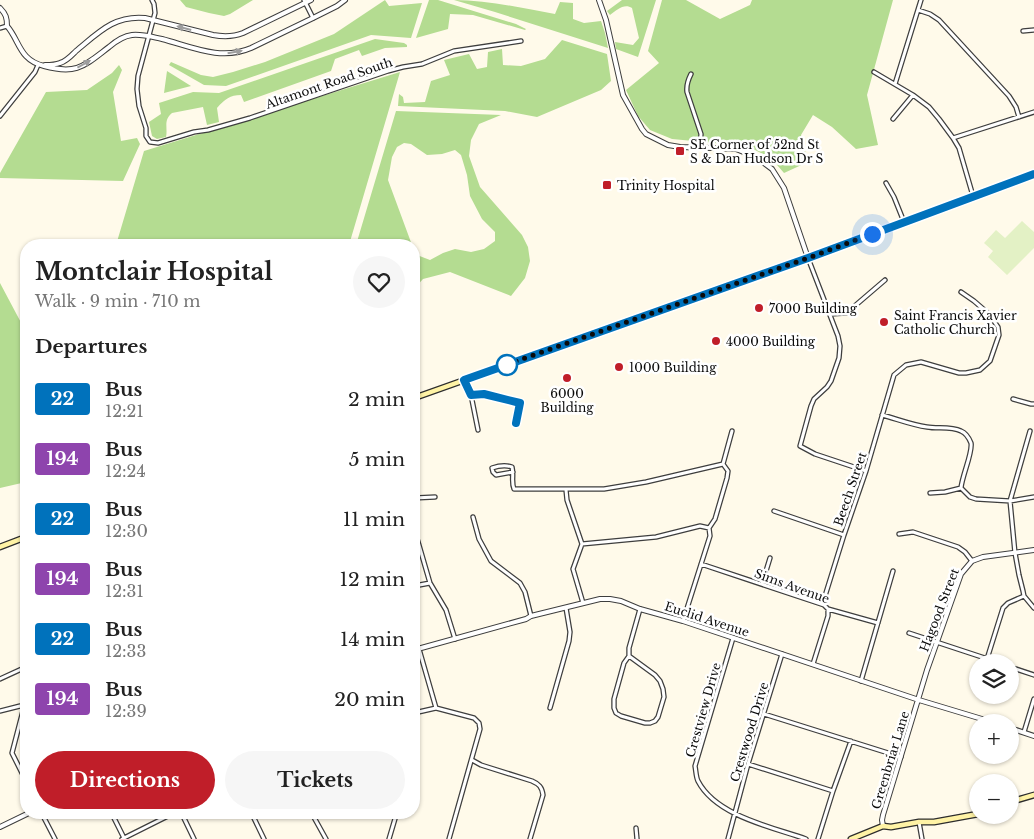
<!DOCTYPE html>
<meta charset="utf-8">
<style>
:root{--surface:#fff;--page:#f6f6f6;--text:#222;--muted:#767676;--accent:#c01e29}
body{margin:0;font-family:"Libre Baskerville",serif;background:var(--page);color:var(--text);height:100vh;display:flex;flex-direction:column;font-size:19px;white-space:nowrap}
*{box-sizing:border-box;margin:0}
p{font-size:16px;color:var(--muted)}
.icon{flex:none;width:28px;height:28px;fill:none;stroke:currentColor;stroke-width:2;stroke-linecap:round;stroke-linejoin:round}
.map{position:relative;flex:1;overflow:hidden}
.details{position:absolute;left:20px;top:239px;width:400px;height:580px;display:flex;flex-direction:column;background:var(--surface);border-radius:20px;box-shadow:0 1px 4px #0004}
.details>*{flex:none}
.badge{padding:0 10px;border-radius:4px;font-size:18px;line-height:32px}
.controls{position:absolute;left:969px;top:654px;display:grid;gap:10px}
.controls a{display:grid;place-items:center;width:50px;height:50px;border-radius:50%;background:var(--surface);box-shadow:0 1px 4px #0004;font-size:25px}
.you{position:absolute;width:25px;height:25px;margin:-12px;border:4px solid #fff;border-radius:50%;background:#1a73e8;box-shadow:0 0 0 8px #1a73e833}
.map>.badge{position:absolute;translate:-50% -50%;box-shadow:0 0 0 2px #fff}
h2{padding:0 15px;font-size:19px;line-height:45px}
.round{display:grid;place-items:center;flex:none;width:52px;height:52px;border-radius:26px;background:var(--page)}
.summary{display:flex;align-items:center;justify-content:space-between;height:85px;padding:0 15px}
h1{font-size:24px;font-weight:700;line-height:38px}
.cta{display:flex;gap:10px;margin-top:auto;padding:10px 15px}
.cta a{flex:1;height:58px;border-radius:30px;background:var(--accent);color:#fff;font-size:20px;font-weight:700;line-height:58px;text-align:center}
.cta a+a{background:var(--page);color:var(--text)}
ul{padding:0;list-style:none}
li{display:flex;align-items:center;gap:15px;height:60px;padding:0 15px}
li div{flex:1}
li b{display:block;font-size:19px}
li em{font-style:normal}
li .badge{min-width:55px;font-weight:700;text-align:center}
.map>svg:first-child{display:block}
.forest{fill:#b4dc91}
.pitch{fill:#e3f1c5}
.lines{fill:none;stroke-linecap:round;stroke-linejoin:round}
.minor-casing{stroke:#3e3e3e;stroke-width:5.5}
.tertiary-casing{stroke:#3e3e3e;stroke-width:6}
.secondary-casing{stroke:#2d2d2d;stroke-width:7}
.minor{stroke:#fff;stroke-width:3}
.tertiary{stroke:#fff;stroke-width:4}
.secondary{stroke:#fff3a5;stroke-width:4.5}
.oneway{fill:#9d9d9d}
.line-casing{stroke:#fff;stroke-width:11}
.line{stroke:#0072bc;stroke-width:8}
.walk{stroke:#0b0b0b;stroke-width:5;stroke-dasharray:0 9}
.poi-dot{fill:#c01e29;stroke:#fff;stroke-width:2}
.stop-dot{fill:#fff;stroke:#0072bc;stroke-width:2.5}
.labels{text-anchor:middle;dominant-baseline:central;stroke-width:5;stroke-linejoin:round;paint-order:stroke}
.street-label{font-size:12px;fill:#0b0b0b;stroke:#fff}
.poi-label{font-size:12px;fill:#0b0b0b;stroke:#fff;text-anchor:start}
</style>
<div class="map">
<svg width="1034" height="839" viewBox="0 0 1034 839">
<rect width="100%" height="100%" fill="#fffaea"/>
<path class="forest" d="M180,0h73l-23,14 -6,2 -15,-3 -23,-6z
M385,0l4,6 33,-3 -11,35 -40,-3 -145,51 -22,-1 -35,-20 2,-3 30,13 12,2 20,-5 32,-10 69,-28z
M429,0h9l78,24 10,5 -1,1 -52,-15 -23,-1 -2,15 -32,9z
M454,0c34,0 67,8 101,14l5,-12 13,1v16l11,4 17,-2 4,12 3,15 -113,-36z
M622,0h34l-18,57 -22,-8 -1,-7 18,3 6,-7 -7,-30c-8,-5 -15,2 -22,7l-3,-4z
M662,0h24l34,19 30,-14 2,-5h141l-26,95 11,50 -22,4 -24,-22 -19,-12 -12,20 7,27 -24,11 -13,-15 -24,-12 -75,-7 -22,-9 -12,-14 -12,-26 33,-27 -11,-12z
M375,39l29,4 3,2v2l-22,1 -23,8 -3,-6 -24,9 -4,12 -87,31 -3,-7c-11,0 -16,4 -24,13l2,14 -12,3 -4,-18 -31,6c-9,7 -4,15 -6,24l-9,2 -5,-3 -3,-14 12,-8 -2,-11 34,-11 26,1z
M562,40l45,14 4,27 -10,9 -64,27 -32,-6 -107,-5 1,-12 4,3 1,6 21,-1 6,-21 19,-6 -6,-15 25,-6 8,15 10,-2 1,-15 14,-3 1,16 18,1 24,-7z
M119,65l3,5 -9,22 8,49 16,-3 3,6 -17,37 -123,-3v-5l46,-81 41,-2 25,-17z
M167,71l24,15 -27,7z
M400,72l-51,173h-233l28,-94z
M396,111l105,4 -22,9 -8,16 -2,16 11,31 42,48 6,12 2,14 -5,17 -14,18 -61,-24 -27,7 -9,10v-41l3,7 13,5 13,-7 12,-4 16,3 13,-3 11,-8v-9l-13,-13 -12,-23 -3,-21 -6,-20 -6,-5 -13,4 -15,1 -16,-11 -7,-1 -7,4 -5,10 -4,23 24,65h-56z
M0,283l26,49v150l-26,6z"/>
<path class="pitch" d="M1022,221l12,11v16l-27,27 -19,-18 5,-6 -9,-8 12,-13 9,8z"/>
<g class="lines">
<defs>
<path id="minor" d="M152,0l2,4 1,9 -17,63 -1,13 2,17 7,22v8l4,6 8,1 36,-11 14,-2 42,-12 138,-47 15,-4 19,-3 32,-13 67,-10
M304,0l9,18
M918,10l12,4 9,6 70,76 7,11 3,10
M0,28l7,-2
M1023,31l11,-1
M874,72l39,23 16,12 10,12 14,19 6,10 14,48
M691,74c-3,6 -5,11 -4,18l14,42 -1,14
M895,84l26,-84
M0,116l35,-44 3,-7
M893,119l20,-24
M953,138l81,-26
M886,183l8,14 10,25
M808,258l30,78 2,10 -1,12 -8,23 -4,6 -13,12 -3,7 -11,40 15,8 51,17
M830,314l16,-1 4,-3 35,-30
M463,380l8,15 13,-1 36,9 -5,20
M471,395l7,35
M1013,399l18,5h3
M882,415c15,4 30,10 45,12 10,2 24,-1 34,4 5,2 8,7 10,12 2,9 -9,33 -10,45l9,9 6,2 34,2 24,-4
M1030,431l-20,70 5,52 4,22 4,16 1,5 10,12
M513,472l-17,3 -3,-3 -1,-4c6,-2 14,-3 20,-1 2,8 -1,15 2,22h90l42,-7 77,-18
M566,490l1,10 15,44 -9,25 10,34
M930,493l15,-1 16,-4
M414,498l21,-1
M774,511l70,24
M473,517l6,22 12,22 29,22 5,9 6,24
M414,528l16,55 16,27 9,29
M899,534l14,-2 45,15 7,5 7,9
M582,544l74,-7 44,-11 9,2
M701,564l123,41 4,4 50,14
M762,584l8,-26
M414,586l16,-3
M824,605l1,-9 19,-61 22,-64 28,-96 12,-10 15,-3 38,11h7l14,-3 10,-9 9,-26 -1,-8 -9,-13 -15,-13 -13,-9
M683,621l27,-85 -1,-8 6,-9 12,-41 1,-7 -5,-7 9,-33
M909,633l88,29
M24,636l2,6
M733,638l-38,128c1,5 1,11 3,15 18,35 74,46 108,58
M419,649l17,59 38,10 5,5 1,6 -31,110
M629,656l26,19 5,6 3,8 1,8 -6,20 -3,4 -5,2h-5l-24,-7 -5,-3 -2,-5v-9l10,-36 5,-7v-8l11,-39
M987,659l16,-51 5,-5 16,-7
M813,664l15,-48v-7
M1010,667l24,8
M0,679l26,-12
M861,681l32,-110
M550,708l19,-67 1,-9 -4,-24
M0,711l20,-5 4,1 -12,46 14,28
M414,713l22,-5
M764,714l137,43
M1024,732l10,-33
M472,760l9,5 51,16c7,3 10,6 11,14l-13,44
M748,764l85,27
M41,812l14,27
M111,812l13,26
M181,812l13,27
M251,812l13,27
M311,812l15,27
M919,822l3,17
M636,828l1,11
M122,839l54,-27
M389,839l8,-27
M728,839l20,-75 34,-110
M818,839l15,-48 18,-50"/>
<path id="tertiary" d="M599,0l7,20 17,75 19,34 4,5 22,11 12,2 32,1 24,1 20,8 16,12 12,19 24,70
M0,8c6,6 7,10 7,18 13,15 12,34 37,40 33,9 40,0 65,-19 7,-6 14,-11 23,-12 11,-1 20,2 30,4 30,8 59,22 89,9l62,-30 24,-12 8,-6
M45,65c5,0 10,0 15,-2 7,-2 11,-7 16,-12 22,-18 38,-36 69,-33l68,17c11,2 20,2 30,-2l68,-33
M414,650l112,-31 5,-3 69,-17h10l11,2 19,8 43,12 236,79 73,22
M1010,728l24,8
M883,826l-1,-6 1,-5 44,-145 34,-96 11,-13 11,-4 51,-7
M0,827l31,-15"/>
<path id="secondary" d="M414,398l394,-140 226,-84
M0,547l26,-10
M1010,802l24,-7
M851,839l32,-13 8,1 28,-5h15l44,-8"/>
</defs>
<use href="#minor" class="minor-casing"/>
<use href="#tertiary" class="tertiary-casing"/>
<use href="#secondary" class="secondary-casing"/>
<use href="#minor" class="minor"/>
<use href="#tertiary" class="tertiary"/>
<use href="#secondary" class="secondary"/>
</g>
<defs><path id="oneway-solid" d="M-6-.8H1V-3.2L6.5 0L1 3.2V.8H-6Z" transform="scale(1.25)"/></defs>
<g class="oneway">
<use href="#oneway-solid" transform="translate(184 28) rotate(-165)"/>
<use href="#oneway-solid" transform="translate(235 52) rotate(-10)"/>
<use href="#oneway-solid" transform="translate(84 64) rotate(-29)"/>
</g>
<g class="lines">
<defs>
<path id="line" d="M516,423l4,-20 -36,-9 -13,1 -7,-15 344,-122 226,-84"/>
</defs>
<use href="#line" class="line-casing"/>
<use href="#line" class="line"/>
<path class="walk" d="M507,365l-4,1 305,-108 64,-24"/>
</g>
<g class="poi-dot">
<rect x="675" y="146" width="10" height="10" rx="2.5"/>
<rect x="602" y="180" width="10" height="10" rx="2.5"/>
<circle cx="759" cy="308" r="5"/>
<circle cx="884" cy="322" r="5"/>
<circle cx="716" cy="341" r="5"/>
<circle cx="619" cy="367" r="5"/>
<circle cx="567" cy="378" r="5"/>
</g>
<circle class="stop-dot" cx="507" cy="365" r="10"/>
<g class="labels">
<g class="street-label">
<text transform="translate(329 83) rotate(-19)">Altamont Road South</text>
<text transform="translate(850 489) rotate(-71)">Beech Street</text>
<text transform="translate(792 586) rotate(20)">Sims Avenue</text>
<text transform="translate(939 610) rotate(-69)">Hagood Street</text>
<text transform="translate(707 619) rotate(18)">Euclid Avenue</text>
<text transform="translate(703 710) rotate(-74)">Crestview Drive</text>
<text transform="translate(749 732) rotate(-73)">Crestwood Drive</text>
<text transform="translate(890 760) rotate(-73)">Greenbriar Lane</text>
</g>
<g class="poi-label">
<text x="690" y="144">SE Corner of 52nd St<tspan x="690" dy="14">S &amp; Dan Hudson Dr S</tspan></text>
<text x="617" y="185">Trinity Hospital</text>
<text x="769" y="308">7000 Building</text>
<text x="894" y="315">Saint Francis Xavier<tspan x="894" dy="14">Catholic Church</tspan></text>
<text x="726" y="341">4000 Building</text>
<text x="629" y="367">1000 Building</text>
<text x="567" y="393" text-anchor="middle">6000<tspan x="567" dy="14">Building</tspan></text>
</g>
</g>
</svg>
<div class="controls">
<a><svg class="icon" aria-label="layers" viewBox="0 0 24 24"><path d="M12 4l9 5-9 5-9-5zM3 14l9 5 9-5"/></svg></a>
<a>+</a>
<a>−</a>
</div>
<div class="you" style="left:872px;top:234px"></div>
<section class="details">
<div class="summary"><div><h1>Montclair Hospital</h1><p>Walk · 9 min · 710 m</p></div><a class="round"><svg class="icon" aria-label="heart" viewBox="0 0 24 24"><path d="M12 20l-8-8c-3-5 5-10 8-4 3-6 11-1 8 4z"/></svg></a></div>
<h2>Departures</h2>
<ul>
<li><span class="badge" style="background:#0072bc;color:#fff">22</span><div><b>Bus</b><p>12:21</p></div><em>2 min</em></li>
<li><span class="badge" style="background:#8e44ad;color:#fff">194</span><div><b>Bus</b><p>12:24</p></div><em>5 min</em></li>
<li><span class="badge" style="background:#0072bc;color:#fff">22</span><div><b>Bus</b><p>12:30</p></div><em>11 min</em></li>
<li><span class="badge" style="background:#8e44ad;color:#fff">194</span><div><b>Bus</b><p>12:31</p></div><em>12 min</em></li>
<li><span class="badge" style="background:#0072bc;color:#fff">22</span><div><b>Bus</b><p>12:33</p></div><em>14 min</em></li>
<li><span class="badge" style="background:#8e44ad;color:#fff">194</span><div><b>Bus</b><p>12:39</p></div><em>20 min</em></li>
</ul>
<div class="cta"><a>Directions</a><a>Tickets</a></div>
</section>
</div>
